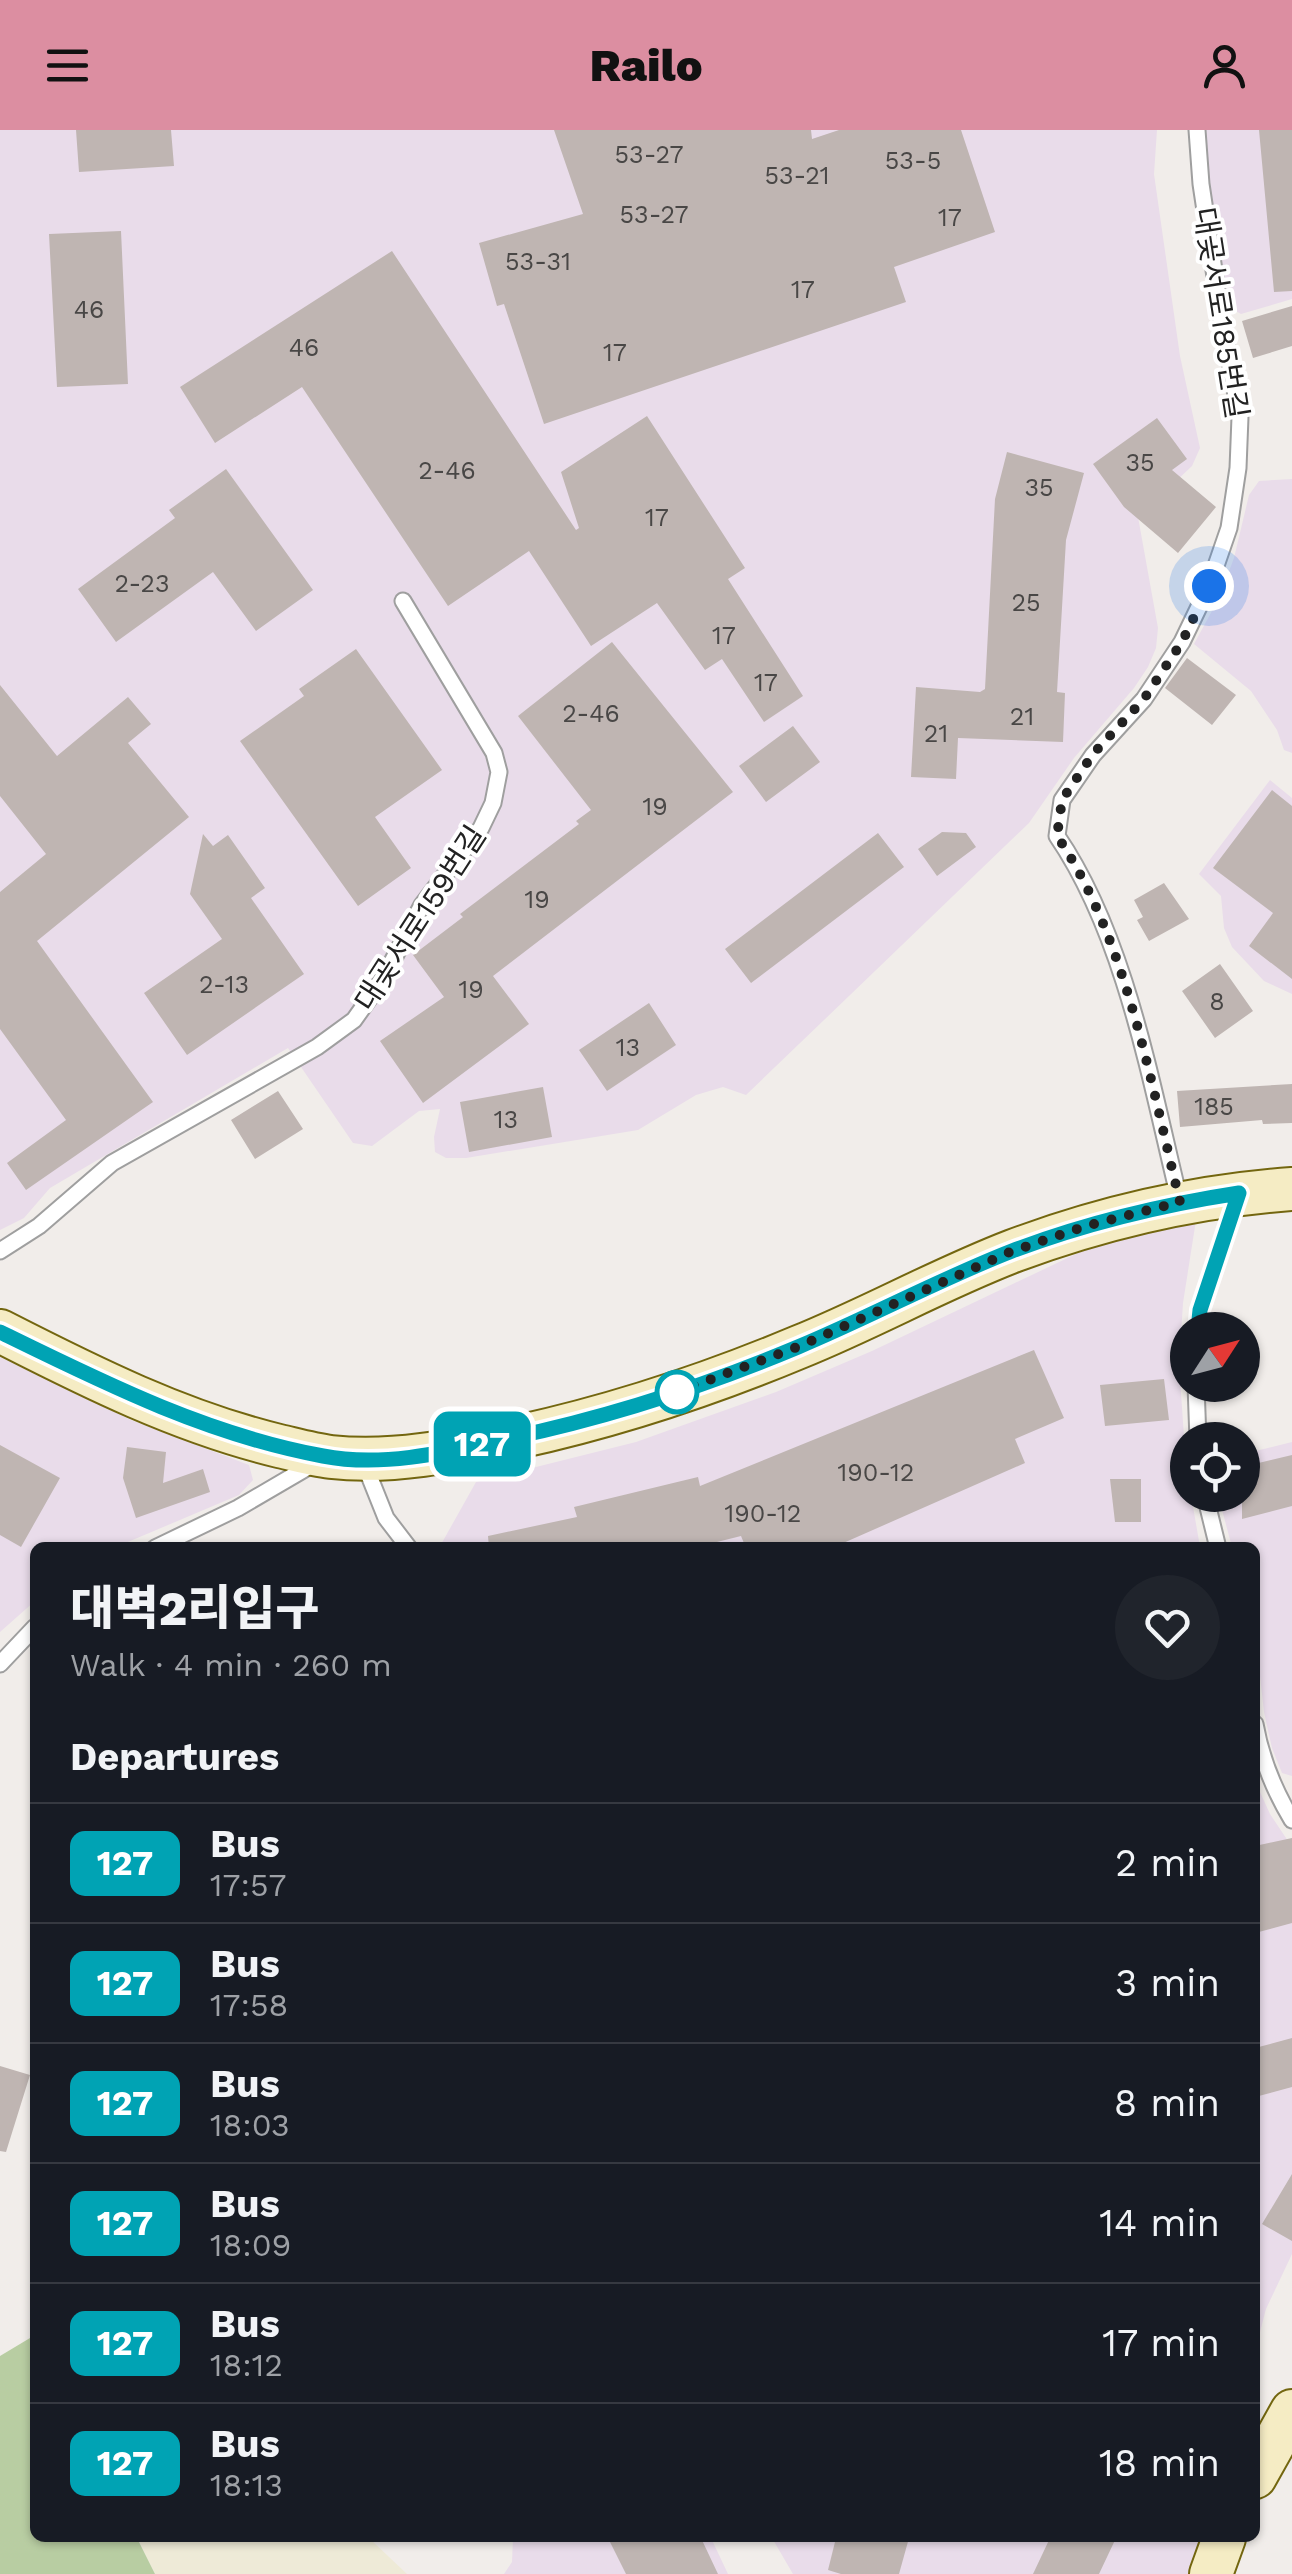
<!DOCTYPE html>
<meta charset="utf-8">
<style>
:root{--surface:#171b24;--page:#20242c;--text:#f1f3f6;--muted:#9ea1a6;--line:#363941;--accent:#dc8ea1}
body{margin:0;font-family:"Work Sans","Noto Sans KR",sans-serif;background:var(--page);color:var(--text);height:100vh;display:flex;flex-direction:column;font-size:38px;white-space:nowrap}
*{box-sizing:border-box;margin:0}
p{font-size:32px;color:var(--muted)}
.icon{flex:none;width:55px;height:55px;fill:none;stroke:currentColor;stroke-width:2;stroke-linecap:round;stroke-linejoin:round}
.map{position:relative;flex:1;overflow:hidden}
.drawer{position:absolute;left:30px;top:1412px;width:1230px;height:1000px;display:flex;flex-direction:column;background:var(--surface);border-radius:15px;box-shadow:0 2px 8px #0004}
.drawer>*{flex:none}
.badge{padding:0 20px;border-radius:15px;font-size:35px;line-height:65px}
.needle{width:65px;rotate:54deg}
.fabs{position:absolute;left:1170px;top:1182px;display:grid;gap:20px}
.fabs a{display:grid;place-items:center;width:90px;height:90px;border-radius:50%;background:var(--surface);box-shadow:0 2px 8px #0004;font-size:50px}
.you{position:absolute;width:50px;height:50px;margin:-25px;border:8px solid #fff;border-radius:50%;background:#1a73e8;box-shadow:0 0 0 15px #1a73e833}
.map>.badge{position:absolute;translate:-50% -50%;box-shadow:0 0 0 5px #fff}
h2{padding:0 40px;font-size:38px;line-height:90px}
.round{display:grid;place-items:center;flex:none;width:105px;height:105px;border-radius:52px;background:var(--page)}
.summary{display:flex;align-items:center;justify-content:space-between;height:170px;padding:0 40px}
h1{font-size:48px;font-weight:800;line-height:75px}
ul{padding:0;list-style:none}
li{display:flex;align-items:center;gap:30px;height:120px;padding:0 40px;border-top:2px solid var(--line)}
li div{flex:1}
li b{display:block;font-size:38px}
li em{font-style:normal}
li .badge{min-width:110px;font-weight:700;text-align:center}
header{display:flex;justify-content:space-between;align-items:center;height:130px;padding:0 40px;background:var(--accent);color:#111;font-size:45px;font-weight:800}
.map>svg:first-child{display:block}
.industrial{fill:#e9dcea}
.farmland{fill:#eeead7}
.forest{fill:#b8cda2}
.building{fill:#bfb5b2}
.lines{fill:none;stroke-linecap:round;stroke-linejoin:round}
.lane-casing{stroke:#9f9f9f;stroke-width:19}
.secondary-casing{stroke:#73660f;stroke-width:46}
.lane{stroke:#fff;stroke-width:15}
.secondary{stroke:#f5ecc4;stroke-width:42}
.line-casing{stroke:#fff;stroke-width:22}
.line{stroke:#00a3b4;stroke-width:15}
.walk{stroke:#222;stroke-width:10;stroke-dasharray:0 18}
.stop-dot{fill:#fff;stroke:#00a3b4;stroke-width:5}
.labels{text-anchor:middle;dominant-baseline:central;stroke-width:8;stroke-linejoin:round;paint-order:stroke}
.number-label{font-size:25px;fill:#494746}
.street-label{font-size:30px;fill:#222;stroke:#fff}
</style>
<header><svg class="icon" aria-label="menu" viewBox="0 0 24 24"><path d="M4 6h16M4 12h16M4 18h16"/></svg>Railo<svg class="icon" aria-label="person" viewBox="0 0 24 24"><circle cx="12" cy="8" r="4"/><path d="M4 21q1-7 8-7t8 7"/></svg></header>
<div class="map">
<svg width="1292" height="2444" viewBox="0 0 1292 2444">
<rect width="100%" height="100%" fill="#f1edea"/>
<path class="industrial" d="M0,0h1157l-3,44 26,182 20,92 -8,18 -54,51 20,111 -2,20 -8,19 -14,21 -60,70 -45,65 -283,272 -23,-8 -27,8 -58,35 -172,28h-20l-11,-6 -1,-15 6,-28 -21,2 -47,35 -19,-3 -65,-95 -238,140 -26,30 -24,12z
M1206,0h86v169l-51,15 -12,-7 -19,-121z
M1292,349v274l-8,-3 -7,-20 -26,-39 -57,-47 25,-46 15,-40 15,-63 10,-14z
M1270,650l22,18v196l-28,-13 -32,-34 -8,-19 -3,-32 -22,-22z
M1196,1090l-13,83 -4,61 9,131h3l9,52 -761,1 37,-66 160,-40 140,-50 96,-41 204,-97 40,-17z
M0,1227l131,63 118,45 4,15 -14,15 -123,52 -81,1v53l-35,31z
M1292,1312v334l-10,-3 -10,-25 -8,-36 -9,-80v-84l-23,-1 -14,-52h24l1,-41z
M1255,1651l15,33 22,33v407l-26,55 -11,42z
M513,2408h198l17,36h-224l8,-12z
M772,2408h433l-13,36h-399z"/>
<path class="farmland" d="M137,2408h232l38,36h-252z"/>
<path class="forest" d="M35,2205v203h102l18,36h-155v-218z"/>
<path class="building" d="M76,0h95l3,36 -95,6z
M554,0h257l1,9 27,-9h122l34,102 -101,35 12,35 -362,122 -40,-120 -7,2 -18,-63 104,-29z
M1259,0h33v161l-18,1z
M121,101l7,153 -71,3 -8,-153z
M392,121l184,279 3,-2 -18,-56 86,-56 98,152 -17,11 75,117 -39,26 -42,-63 -17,11 -48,-67 -66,43 -62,-95 -81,55 -146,-219 -87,56 -35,-56z
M1292,176v40l-39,12 -11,-37z
M1157,288l30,41 -15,11 44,37 -38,46 -54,-46 -31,-43z
M1007,322l77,21 -18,67 -9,152 8,1 -2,49 -105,-4 -2,41 -45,-2 5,-90 64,5 5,-3 10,-190z
M226,339l87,121 -57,41 -43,-59 -97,70 -38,-53 97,-71 -6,-8z
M612,512l121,150 -240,184 36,48 -106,79 -43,-62 64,-44 -31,-42 50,-38 -3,-3 119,-90 -3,-3 15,-11 -73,-94z
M356,519l86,121 -67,47 36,51 -53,38 -118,-165 64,-45 -5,-7z
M1187,528l49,37 -24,30 -47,-37z
M0,555l57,71 71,-59 23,27 -23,19 61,74 -152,124 116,161 -127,88 -19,-27 59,-43 -66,-91v-137l46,-38 -46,-58z
M793,596l27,36 -54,40 -27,-36z
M1272,660l20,16v173l-43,-33 24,-33 -60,-45z
M942,702l24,1 10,14 -39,29 -19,-27z
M878,703l26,34 -153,116 -26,-34z
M203,704l10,12 15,-11 37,53 -14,10 53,76 -117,81 -43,-62 78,-54 -32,-45z
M1164,753l25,36 -40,22 -12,-21 6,-3 -9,-17z
M1220,834l33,47 -38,27 -33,-47z
M649,873l27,42 -69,46 -28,-41z
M1292,954v39l-29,1 -1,-4 -82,7 -3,-36z
M543,957l9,50 -83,15 -9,-50z
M278,961l25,38 -48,30 -24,-39z
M1034,1220l30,68 -49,21 10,24 -193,85h-86l-5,-12 -48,12h-204l-1,-12 89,-19 -3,-10 124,-30 2,9z
M1164,1249l5,41 -64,6 -5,-41z
M0,1315l60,33 -39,69 -21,-12z
M127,1317l39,5 -3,31 40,-14 7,23 -74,26 -13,-40z
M1292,1325v51l-50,13v-52z
M1110,1349h31v43h-26z
M1292,1708v85l-37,10v-87z
M1292,1908v49l-37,10v-49z
M0,1936l30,9 -24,77 -6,-1z
M1292,2044v67l-30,-17z
M608,2408h93l17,36h-92z
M836,2408h73l-10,36h-58l-13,-4z
M1050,2408h66l-17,36h-66z"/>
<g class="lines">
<defs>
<path id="lane" d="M1180,1072c-29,-118 -54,-265 -123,-366l5,-36 31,-45 51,-56 38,-57 27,-56 20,-58 9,-60 2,-51 -20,-107 -19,-126 -4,-54
M0,1121l39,-25 73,-63 205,-116 37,-27 29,-41 39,-74 59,-77 12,-25 6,-31 -5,-19 -91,-152
M1198,1200l2,-20 38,-113
M1196,1255l2,55
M364,1333l22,55 23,30
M1205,1365l13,53
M155,1418l83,-40 77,-45
M0,1534l35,-37
M1255,1594c6,34 19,66 37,96"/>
<path id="secondary" d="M0,1201c90,46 180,91 279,115 17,4 35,9 52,11 63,7 126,-7 187,-20 96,-21 190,-52 281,-90 72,-29 141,-68 214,-96 91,-34 182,-55 279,-62
M1255,2347l37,-66
M1211,2444l13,-36"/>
</defs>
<use href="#lane" class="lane-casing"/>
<use href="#secondary" class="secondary-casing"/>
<use href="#lane" class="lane"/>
<use href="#secondary" class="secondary"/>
</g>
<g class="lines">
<defs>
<path id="line" d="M0,1202c104,51 208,103 323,124 62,12 128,-5 187,-18 99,-21 195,-52 288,-91 72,-30 142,-68 214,-96 74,-28 149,-46 227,-58l-39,117 -2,20"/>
</defs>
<use href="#line" class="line-casing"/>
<use href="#line" class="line"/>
<path class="walk" d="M677,1262l123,-46 210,-94 76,-26 94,-24c-29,-118 -54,-265 -123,-366l5,-36 31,-46 51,-55 38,-57 27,-56"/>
</g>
<circle class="stop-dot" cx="677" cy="1262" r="20"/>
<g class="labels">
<g class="number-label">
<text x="649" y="24">53-27</text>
<text x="913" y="30">53-5</text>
<text x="797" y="45">53-21</text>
<text x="654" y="84">53-27</text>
<text x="950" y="87">17</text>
<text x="538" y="131">53-31</text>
<text x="803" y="159">17</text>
<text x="89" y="179">46</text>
<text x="304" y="217">46</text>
<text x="615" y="222">17</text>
<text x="1140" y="332">35</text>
<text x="447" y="340">2-46</text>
<text x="1039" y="357">35</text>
<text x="657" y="387">17</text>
<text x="142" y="453">2-23</text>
<text x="1026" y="472">25</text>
<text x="724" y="505">17</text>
<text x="766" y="552">17</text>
<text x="591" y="583">2-46</text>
<text x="1022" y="586">21</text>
<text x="936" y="603">21</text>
<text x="655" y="676">19</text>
<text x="537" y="769">19</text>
<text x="224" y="854">2-13</text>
<text x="471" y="859">19</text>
<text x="1217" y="871">8</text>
<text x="628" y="917">13</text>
<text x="1214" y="976">185</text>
<text x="506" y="989">13</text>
<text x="876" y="1342">190-12</text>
<text x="763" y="1383">190-12</text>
</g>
<g class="street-label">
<text transform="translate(1221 183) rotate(81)">대곶서로185번길</text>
<text transform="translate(420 788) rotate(-57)">대곶서로159번길</text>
</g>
</g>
</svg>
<div class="fabs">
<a><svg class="needle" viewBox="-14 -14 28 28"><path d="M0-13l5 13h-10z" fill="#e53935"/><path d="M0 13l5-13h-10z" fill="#9ea1a6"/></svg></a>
<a><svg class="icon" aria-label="locate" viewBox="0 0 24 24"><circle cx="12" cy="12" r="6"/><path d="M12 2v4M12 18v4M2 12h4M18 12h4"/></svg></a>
</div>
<div class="you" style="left:1209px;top:456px"></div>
<b class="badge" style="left:482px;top:1314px;background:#00a3b4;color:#fff">127</b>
<section class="drawer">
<div class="summary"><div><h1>대벽2리입구</h1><p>Walk · 4 min · 260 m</p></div><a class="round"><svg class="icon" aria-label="heart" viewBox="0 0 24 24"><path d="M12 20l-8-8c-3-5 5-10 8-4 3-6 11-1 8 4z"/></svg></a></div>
<h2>Departures</h2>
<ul>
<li><span class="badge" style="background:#00a3b4;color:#fff">127</span><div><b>Bus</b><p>17:57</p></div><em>2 min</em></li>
<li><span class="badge" style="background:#00a3b4;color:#fff">127</span><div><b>Bus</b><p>17:58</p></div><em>3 min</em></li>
<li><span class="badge" style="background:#00a3b4;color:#fff">127</span><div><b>Bus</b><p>18:03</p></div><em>8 min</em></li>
<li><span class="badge" style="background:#00a3b4;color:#fff">127</span><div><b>Bus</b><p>18:09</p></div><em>14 min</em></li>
<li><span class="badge" style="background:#00a3b4;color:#fff">127</span><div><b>Bus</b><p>18:12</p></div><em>17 min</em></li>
<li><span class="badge" style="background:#00a3b4;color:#fff">127</span><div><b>Bus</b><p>18:13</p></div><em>18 min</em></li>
</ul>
</section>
</div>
